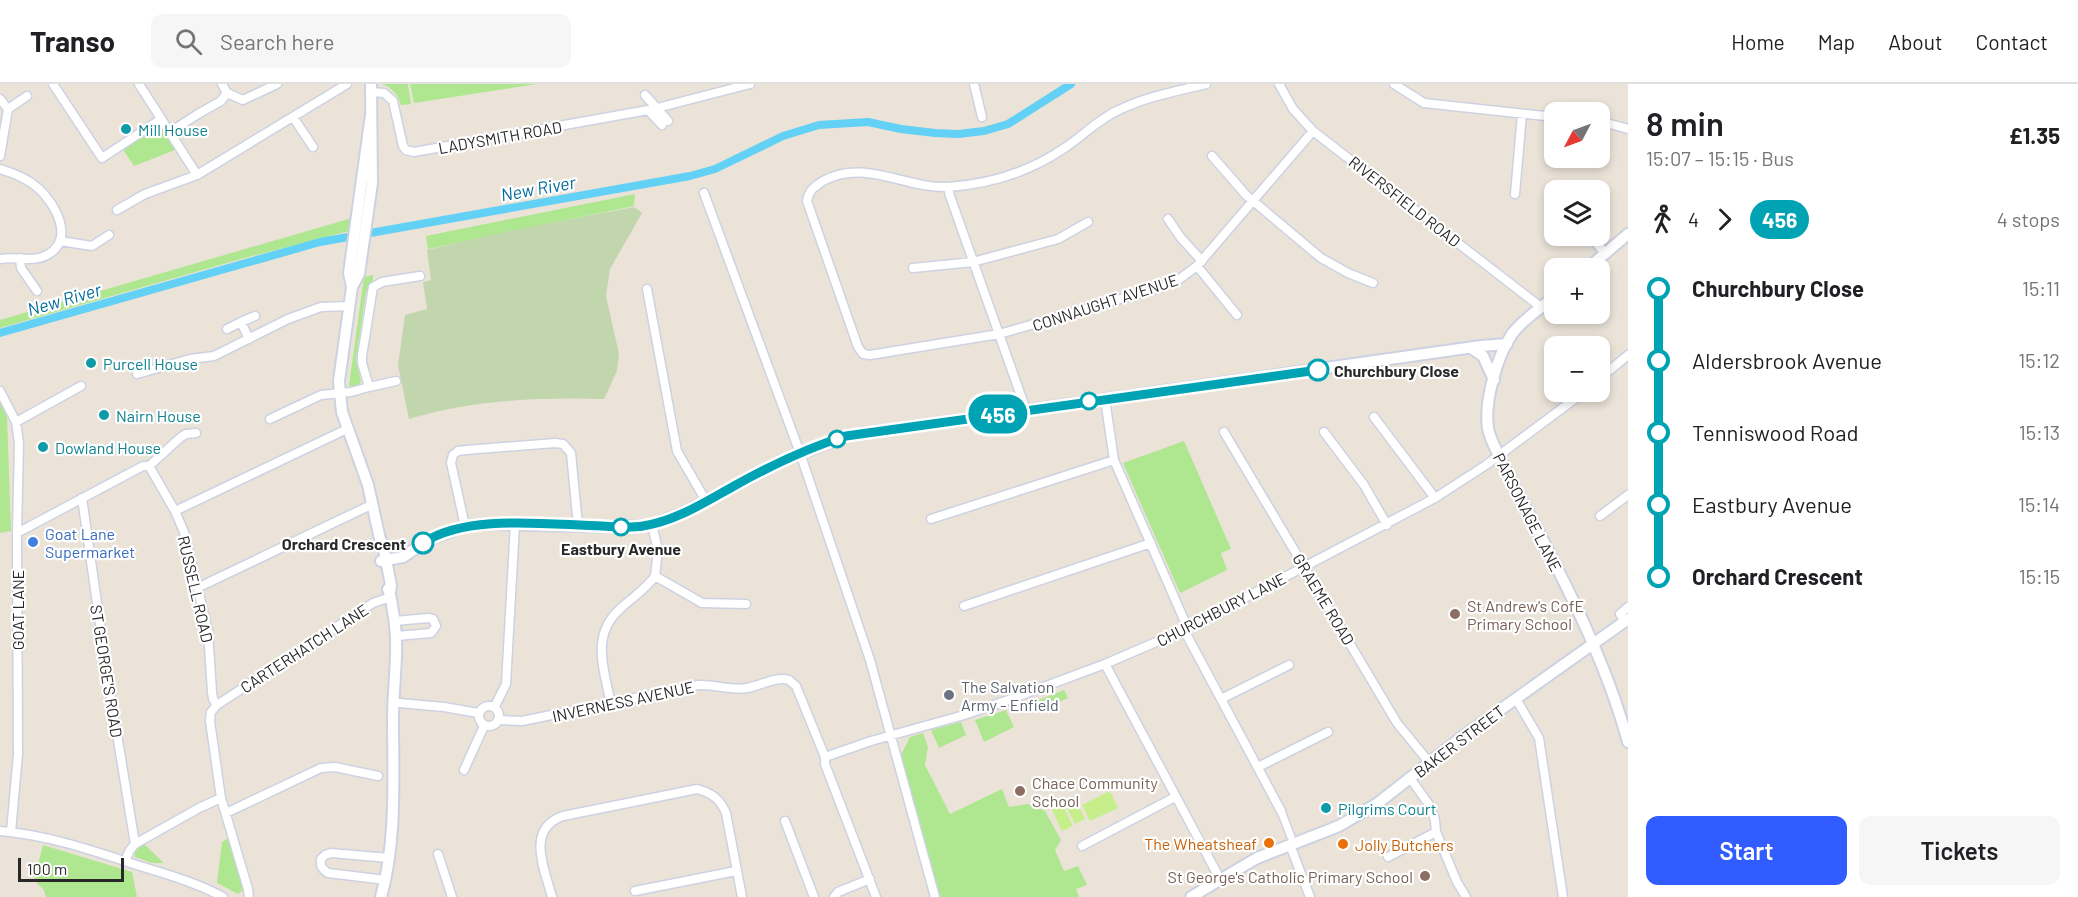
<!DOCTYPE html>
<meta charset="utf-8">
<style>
:root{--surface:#fff;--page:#f6f6f6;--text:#202124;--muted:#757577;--line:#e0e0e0;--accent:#315cff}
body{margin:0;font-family:Barlow,sans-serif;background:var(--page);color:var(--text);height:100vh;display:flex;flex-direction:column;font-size:22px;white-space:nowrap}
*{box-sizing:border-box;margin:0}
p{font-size:20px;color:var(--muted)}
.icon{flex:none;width:33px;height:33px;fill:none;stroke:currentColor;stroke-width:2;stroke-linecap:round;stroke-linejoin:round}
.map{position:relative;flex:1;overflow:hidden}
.side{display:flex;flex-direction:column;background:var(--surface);width:450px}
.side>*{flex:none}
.badge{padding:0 12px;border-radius:20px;font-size:21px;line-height:39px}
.needle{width:39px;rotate:229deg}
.controls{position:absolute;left:1544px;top:18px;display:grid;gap:12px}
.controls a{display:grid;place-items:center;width:66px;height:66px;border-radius:12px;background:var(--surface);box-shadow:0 3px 9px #0003;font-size:30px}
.scale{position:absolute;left:18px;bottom:15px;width:106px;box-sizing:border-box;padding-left:6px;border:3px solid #282828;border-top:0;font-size:16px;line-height:21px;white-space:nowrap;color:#282828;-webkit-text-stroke:4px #fff;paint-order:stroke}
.map>.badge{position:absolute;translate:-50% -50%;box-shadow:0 0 0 3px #fff}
.legs{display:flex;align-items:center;gap:9px;height:66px;padding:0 18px;font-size:20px}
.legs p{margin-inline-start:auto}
.head{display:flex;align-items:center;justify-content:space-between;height:102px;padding:0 18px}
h1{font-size:33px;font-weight:600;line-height:45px}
.button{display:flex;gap:12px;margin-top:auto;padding:12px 18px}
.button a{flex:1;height:69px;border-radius:12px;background:var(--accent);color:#fff;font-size:24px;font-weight:600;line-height:69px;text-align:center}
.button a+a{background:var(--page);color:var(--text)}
ul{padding:0 18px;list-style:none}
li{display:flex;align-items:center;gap:21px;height:72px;font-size:22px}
li i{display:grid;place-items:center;width:9px;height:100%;margin:0 8px;background:currentColor}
li i::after{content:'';width:15px;height:15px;margin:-8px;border:4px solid;border-radius:50%;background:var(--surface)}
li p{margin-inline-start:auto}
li:first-child i{background:linear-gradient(#0000 50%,currentColor 0)}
li:last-child i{background:linear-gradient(currentColor 50%,#0000 0)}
header{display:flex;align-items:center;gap:36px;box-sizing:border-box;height:84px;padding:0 30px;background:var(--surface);border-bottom:2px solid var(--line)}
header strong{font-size:28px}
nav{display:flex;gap:33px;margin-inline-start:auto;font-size:21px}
.search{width:420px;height:54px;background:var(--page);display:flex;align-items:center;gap:15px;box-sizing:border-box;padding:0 21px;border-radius:12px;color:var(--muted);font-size:22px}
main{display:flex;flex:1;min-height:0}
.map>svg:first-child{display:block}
.green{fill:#afe690}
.cemetery{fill:#c2d6ae}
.pitch{fill:#c6ee8b}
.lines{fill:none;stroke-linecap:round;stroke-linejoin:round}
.canal{stroke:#63d1f5;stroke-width:8}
.pedestrian-casing{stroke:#cdd2e2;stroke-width:10}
.minor-casing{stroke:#cdd2e2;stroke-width:11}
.tertiary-casing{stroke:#cdd2e2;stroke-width:14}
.pedestrian{stroke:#fff;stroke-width:7}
.minor{stroke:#fff;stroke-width:8}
.tertiary{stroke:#fff;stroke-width:10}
.line-1-casing{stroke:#fff;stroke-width:14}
.line-1{stroke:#00a3b4;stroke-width:9}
.culture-dot{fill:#0f9aa8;stroke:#fff;stroke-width:2}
.stop-1-dot{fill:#fff;stroke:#00a3b4;stroke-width:3}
.shop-dot{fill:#3f7fe0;stroke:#fff;stroke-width:2}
.education-dot{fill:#8d6e63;stroke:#fff;stroke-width:2}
.worship-dot{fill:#6b7280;stroke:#fff;stroke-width:2}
.food-dot{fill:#e8710a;stroke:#fff;stroke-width:2}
.labels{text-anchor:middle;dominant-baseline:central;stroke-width:4.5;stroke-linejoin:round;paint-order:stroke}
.culture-label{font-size:16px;fill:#0d838f;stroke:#fff;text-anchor:start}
.street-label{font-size:16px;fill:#282828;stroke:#fff}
.stop-label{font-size:16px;font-weight:bold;fill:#282828;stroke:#fff;text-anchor:start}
.shop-label{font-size:16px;fill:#366cbe;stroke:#fff;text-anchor:start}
.education-label{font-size:16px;fill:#785e54;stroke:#fff;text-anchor:start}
.worship-label{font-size:16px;fill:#5b616d;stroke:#fff;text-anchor:start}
.food-label{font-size:16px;fill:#c56008;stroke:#fff;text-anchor:end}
.water-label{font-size:18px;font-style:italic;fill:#056c9e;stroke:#fff}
</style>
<header>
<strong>Transo</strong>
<div class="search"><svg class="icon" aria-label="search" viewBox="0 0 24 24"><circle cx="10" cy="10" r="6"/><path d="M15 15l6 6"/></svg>Search here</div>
<nav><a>Home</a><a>Map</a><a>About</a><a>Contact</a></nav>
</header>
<main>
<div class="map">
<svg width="1628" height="813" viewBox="0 0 1628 813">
<rect width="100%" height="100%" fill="#ebe3d8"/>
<path class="green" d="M382,0h26l3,20 -10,1c-4,-11 -7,-16 -19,-21z
M410,0h127l-123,19z
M159,41l16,25 -41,16 -12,-18z
M635,110l-1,12 -206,43 -2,-13z
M352,134l-3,13 -108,28 -241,69v-8z
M373,191v5l-7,12 -10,67 5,23 -3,4 -7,1 -2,-2 15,-108z
M0,319l7,14 4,114 -11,2z
M1184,357l47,108 -10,4 6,17 -47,23 -57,-130z
M1064,606l4,8 -30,14 -13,-2 -2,-4z
M1006,626l8,17 -30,15 -9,-22z
M961,638l5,13 -27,13 -8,-18z
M923,649l5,14 -3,18 25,49 52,-25 7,18 19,-3 17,7 16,29 -6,10 9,21 14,-5 9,19 -11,4 3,8h-139l-39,-142 9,-18z
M228,754l15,50 -1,3 -4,3 -21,-11 5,-41z
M144,760l20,19h-12l-17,-6v-7z
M43,761l89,27 5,25h-91l-2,-7 -10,-10z"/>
<path class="cemetery" d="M634,123l8,6 -32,56 -4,27 13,58 -2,17 -13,28c-66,-2 -132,1 -195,20l-11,-54 7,-50 22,-6 -4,-27 8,-2 -4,-30 82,-19z"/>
<path class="pitch" d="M1110,707l8,17 -28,13 -8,-16z
M1074,712l11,23 -10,5 -11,-22z
M1061,718l12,24 -11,5 -11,-23z"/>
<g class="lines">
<path class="canal" d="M0,249l320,-91 370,-66 25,-7 68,-33 36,-11 49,-3 33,7 34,4 23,1 26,-3 24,-7 63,-40"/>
<defs>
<path id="pedestrian" d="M1281,727l10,26"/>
<path id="minor" d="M53,0l49,74 59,-39
M139,0l58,91
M222,0l5,9 16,7 34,-16
M974,0l8,33
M1206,0c-29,7 -61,13 -87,26 -21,9 -37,27 -56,39 -34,23 -74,35 -115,38 -43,2 -83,-29 -125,-6 -9,6 -14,9 -16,20l51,146 5,7 7,1 129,-21 160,-46 19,-8 19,-14 116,-135
M1279,0l14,25 20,22 229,177
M1394,0l30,19 130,14
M371,8l13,1 9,8 10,45 3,4 8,2 234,-42 14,15
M645,11l23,26
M0,15l8,10
M657,24l93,-24
M293,33l20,30
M1599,37l29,8
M170,48l28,-18 23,-13 6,-8
M0,72l8,-47 19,-13
M1212,72l34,39 75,63 27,15 25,10
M0,85c14,4 27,9 38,19 17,15 38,52 9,67 -15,8 -31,1 -47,4
M948,103l2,9 76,214
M704,109l96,260 70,207 65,237
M1515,110l7,-80
M117,126l28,-16 52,-19 150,-91
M1168,135l13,19 21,23
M1590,152l15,17
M60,157l32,5 17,-11
M20,174l1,10 16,23
M1197,182l40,49
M913,184l60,-6 85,-23 30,-17
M647,205l30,162 29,50
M241,238l14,-6
M227,245l14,-7 8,17
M137,290l53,-15 24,-3 74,-37 33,-12 28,-1
M1599,295l29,-24
M369,303l27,-6
M0,307l16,31 3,21 -2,90 1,221 -7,78
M1105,315l9,61 71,162 -1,8 97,181
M1374,333l61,81
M270,335l51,-24 30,-3 18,-5 -7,-24v-7l11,-69 9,-5 38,-6
M16,338l65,-36
M1224,348l173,291 32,39
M1324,348l40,53 23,40
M149,382l32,-29 5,-3 10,-1
M82,414l25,175 28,171
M175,427l172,-82
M1600,432l28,-21
M931,435l183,-59
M465,442l-14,-63 2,-8 5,-4 8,-1 89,-7 8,1 8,9 7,73
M17,449l126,-67h6l26,45 9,21 24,99 4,61 1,7 4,6 -6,7 -1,9 11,77 27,91 1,8
M655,492l47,27 44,1
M197,504l176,-84
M964,522l187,-63
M395,537l33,-3 5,1 3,7 -5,7 -34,3
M1625,538l-5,-8 8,-7
M1105,580l115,215
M1221,615l68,-34
M1516,615l23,39 24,159
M399,619l45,4 34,6
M611,620c-7,-35 -21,-69 10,-96 11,-10 26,-20 34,-32l3,-26 -6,-25
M217,621l156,-102 18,-6
M479 632a10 10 0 1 1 20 0a10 10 0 1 1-20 0Z
M495,622l11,-22 9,-160
M499,636l23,1 176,-36c17,-1 32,6 49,3 13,-2 29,-12 42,-8l7,6 29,71v7l51,133
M825,673l46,-16 93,-26 50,-17 91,-34 79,-34 251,-132 51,-33 98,-73
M1258,683l70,-35
M464,686l20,-44
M1410,694l20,28 5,14 1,12 21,50 9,15
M226,729l95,-45 14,-1 43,9
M785,737l29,76
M0,747c48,4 94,20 140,35 29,9 57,17 83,31
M1290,761l20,52
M1082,762l93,-49
M438,770l14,43
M1388,773l48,-25
M125,777l5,-11 5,-6 64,-36 22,-10
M386,796l-58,-7c-6,-4 -8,-7 -7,-14l4,-4 6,-2 58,5
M635,807l101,-20
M552,813c-7,-27 -27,-68 11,-81l134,-27c15,4 23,10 29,24l16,84
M834,813l4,-5 32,-13"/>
<path id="tertiary" d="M371,31l-22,158 3,14 -13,94 1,12 2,19 26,73 12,54 3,6 8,40 -1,8
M1588,184l40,-34
M352,203l7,-13 13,-91 -1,-99
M1554,213c-13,11 -32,23 -42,37 -15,22 -28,68 -24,94 2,12 9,23 14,34 47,91 99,181 126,280
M1471,264l12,8 11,24
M381,477l22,-4 25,-17 37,-14 26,-2 136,3 25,-2 31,-12 101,-53 62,-24 635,-90 26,-2
M381,813c16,-57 12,-121 12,-179 0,-36 7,-71 0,-106 -1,-8 -2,-16 -5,-23
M1191,813l66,-39 82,-32 39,-23 84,-66 166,-118"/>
</defs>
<use href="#pedestrian" class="pedestrian-casing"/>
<use href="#minor" class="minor-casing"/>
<use href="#tertiary" class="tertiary-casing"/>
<use href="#pedestrian" class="pedestrian"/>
<use href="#minor" class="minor"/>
<use href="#tertiary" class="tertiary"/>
</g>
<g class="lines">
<defs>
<path id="line-1" d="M423,459c44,-30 127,-18 179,-17 13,1 28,2 41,0 33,-5 62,-24 91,-40 36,-20 73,-38 112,-50l472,-66"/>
</defs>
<use href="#line-1" class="line-1-casing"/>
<use href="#line-1" class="line-1"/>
</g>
<g class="culture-dot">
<circle cx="126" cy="45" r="6"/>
<circle cx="91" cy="279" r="6"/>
<circle cx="104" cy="331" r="6"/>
<circle cx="43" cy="363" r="6"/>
<circle cx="1326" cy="724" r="6"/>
</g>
<g class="stop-1-dot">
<circle cx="1318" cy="286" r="10"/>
<circle cx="1089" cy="317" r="8"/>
<circle cx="837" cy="355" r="8"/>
<circle cx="621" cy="443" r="8"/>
<circle cx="423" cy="459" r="10"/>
</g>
<circle class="shop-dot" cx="33" cy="458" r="6"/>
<g class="education-dot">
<circle cx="1455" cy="530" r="6"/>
<circle cx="1020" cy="707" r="6"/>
<circle cx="1425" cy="792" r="6"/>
</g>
<circle class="worship-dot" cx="949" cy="611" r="6"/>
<g class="food-dot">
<circle cx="1269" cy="759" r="6"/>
<circle cx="1343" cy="760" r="6"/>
</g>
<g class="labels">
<g class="culture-label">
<text x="138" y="45">Mill House</text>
<text x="103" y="279">Purcell House</text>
<text x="116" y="331">Nairn House</text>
<text x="55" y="363">Dowland House</text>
<text x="1338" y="724">Pilgrims Court</text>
</g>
<g class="street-label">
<text transform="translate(500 53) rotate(-10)">LADYSMITH ROAD</text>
<text transform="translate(1405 117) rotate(38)">RIVERSFIELD ROAD</text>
<text transform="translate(1105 218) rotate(-18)">CONNAUGHT AVENUE</text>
<text transform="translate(1528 428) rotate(63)">PARSONAGE LANE</text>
<text transform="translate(196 505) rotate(77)">RUSSELL ROAD</text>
<text transform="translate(1324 515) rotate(59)">GRAEME ROAD</text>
<text transform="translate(1221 525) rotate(-27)">CHURCHBURY LANE</text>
<text transform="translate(17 526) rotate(-90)">GOAT LANE</text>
<text transform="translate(304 564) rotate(-33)">CARTERHATCH LANE</text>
<text transform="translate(107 587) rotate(81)">ST GEORGE'S ROAD</text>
<text transform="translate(623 617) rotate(-12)">INVERNESS AVENUE</text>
<text transform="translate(1459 657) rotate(-37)">BAKER STREET</text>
</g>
<g class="stop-label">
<text x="1334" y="286">Churchbury Close</text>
<text x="406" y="459" text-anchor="end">Orchard Crescent</text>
<text x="621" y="464" text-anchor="middle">Eastbury Avenue</text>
</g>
<g class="shop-label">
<text x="45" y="449">Goat Lane<tspan x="45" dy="18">Supermarket</tspan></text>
</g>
<g class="education-label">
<text x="1467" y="521">St Andrew's CofE<tspan x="1467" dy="18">Primary School</tspan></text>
<text x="1032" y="698">Chace Community<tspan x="1032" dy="18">School</tspan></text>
<text x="1413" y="792" text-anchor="end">St George's Catholic Primary School</text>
</g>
<g class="worship-label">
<text x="961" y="602">The Salvation<tspan x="961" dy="18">Army - Enfield</tspan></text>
</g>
<g class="food-label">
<text x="1257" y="759">The Wheatsheaf</text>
<text x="1355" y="760" text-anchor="start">Jolly Butchers</text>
</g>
<g class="water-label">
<text transform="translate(538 104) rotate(-10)">New River</text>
<text transform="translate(64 215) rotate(-16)">New River</text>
</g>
</g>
</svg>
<div class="controls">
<a><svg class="needle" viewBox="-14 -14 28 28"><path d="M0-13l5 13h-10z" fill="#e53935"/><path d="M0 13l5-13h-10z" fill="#757577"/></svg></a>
<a><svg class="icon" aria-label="layers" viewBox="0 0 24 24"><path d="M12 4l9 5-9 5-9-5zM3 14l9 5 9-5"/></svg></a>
<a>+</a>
<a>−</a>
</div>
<div class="scale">100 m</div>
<b class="badge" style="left:998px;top:330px;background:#00a3b4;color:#fff">456</b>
</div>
<section class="side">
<div class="head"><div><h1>8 min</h1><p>15:07 – 15:15 · Bus</p></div><b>£1.35</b></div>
<div class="legs"><svg class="icon" aria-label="walk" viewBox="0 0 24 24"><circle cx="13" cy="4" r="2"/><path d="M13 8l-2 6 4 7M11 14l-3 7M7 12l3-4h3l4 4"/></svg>4<svg class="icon" aria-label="forward" viewBox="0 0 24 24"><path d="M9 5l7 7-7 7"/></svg><b class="badge" style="background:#00a3b4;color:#fff">456</b><p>4 stops</p></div>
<ul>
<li><i style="color:#00a3b4"></i><b>Churchbury Close</b><p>15:11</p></li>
<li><i style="color:#00a3b4"></i><span>Aldersbrook Avenue</span><p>15:12</p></li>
<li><i style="color:#00a3b4"></i><span>Tenniswood Road</span><p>15:13</p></li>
<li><i style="color:#00a3b4"></i><span>Eastbury Avenue</span><p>15:14</p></li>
<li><i style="color:#00a3b4"></i><b>Orchard Crescent</b><p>15:15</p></li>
</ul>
<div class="button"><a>Start</a><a>Tickets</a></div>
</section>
</main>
